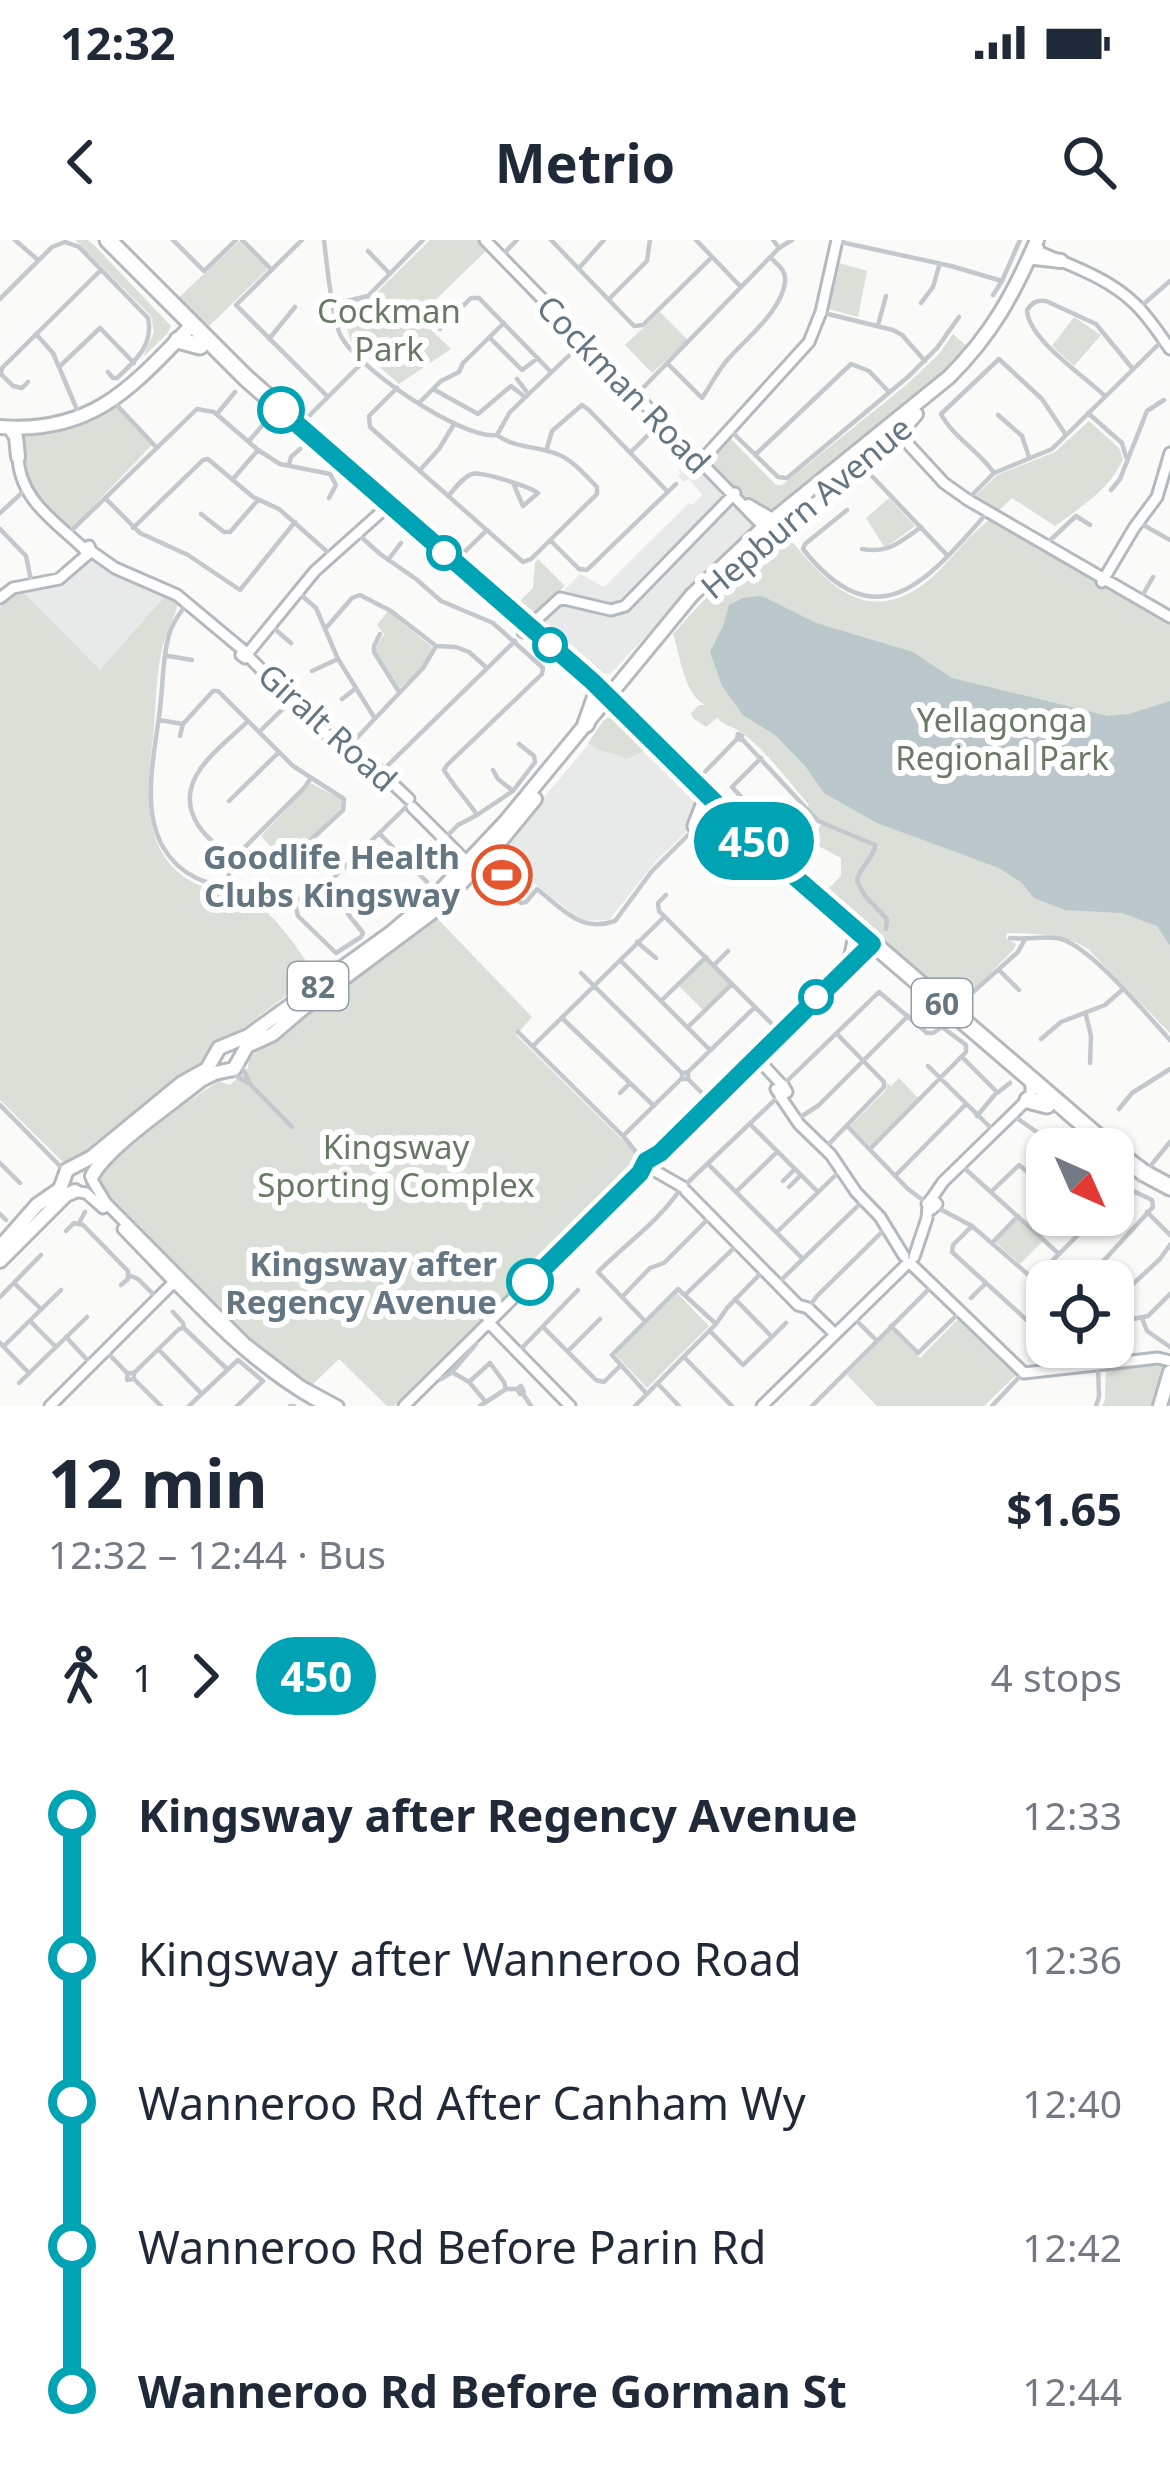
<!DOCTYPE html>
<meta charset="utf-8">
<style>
:root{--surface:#fff;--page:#f6f6f7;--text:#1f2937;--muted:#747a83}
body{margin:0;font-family:"Noto Sans",sans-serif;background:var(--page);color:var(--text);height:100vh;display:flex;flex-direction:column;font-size:45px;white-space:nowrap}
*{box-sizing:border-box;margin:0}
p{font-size:39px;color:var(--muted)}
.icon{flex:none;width:66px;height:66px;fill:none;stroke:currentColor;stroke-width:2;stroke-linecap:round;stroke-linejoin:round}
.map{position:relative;height:1166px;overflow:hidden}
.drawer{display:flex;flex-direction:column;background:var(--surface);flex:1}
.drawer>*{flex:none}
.badge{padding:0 24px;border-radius:39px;font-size:42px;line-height:78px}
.needle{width:78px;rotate:135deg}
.buttons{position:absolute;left:1026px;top:888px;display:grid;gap:24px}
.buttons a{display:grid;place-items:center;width:108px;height:108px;border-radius:24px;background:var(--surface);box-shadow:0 3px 9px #0004;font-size:60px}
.map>.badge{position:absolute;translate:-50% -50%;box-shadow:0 0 0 6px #fff}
.legs{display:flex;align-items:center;gap:18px;height:132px;padding:0 48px;font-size:39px}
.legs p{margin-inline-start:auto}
.head{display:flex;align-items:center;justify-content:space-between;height:204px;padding:0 48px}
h1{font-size:66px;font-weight:700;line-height:90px}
ul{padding:0 48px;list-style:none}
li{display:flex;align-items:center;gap:42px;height:144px;font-size:45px}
li i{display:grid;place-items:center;width:18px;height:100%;margin:0 15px;background:currentColor}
li i::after{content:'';width:30px;height:30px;margin:-15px;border:9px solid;border-radius:50%;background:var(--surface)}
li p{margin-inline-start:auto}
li:first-child i{background:linear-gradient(#0000 50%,currentColor 0)}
li:last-child i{background:linear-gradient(currentColor 50%,#0000 0)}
.status{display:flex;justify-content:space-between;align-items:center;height:84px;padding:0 60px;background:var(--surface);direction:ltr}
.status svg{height:33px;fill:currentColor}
header{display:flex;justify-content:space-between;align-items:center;height:156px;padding:0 48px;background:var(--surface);font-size:54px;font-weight:700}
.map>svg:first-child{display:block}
.built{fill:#e8e9e9}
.green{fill:#dadfd7}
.water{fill:#bbc7cb}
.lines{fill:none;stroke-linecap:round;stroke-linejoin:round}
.secondary-casing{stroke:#b3babf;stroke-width:15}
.primary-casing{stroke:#b5babe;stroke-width:18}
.highway-casing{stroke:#b4b9bd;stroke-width:21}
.street{stroke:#c3c8cc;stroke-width:4.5}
.secondary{stroke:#fff;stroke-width:9}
.primary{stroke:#fff;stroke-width:12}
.highway{stroke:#fff;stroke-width:15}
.line-1-casing{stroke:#fff;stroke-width:27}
.line-1{stroke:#00a3b4;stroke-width:18}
.stop-1-dot{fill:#fff;stroke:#00a3b4;stroke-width:6}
.labels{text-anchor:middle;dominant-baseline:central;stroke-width:12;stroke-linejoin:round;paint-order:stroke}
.shield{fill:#fff;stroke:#939fa8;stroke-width:3}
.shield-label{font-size:30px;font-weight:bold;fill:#657683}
.park-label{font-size:33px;fill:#687a64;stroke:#fff}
.street-label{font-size:33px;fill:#657683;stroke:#fff}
.poi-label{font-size:33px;font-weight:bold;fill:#657683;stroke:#fff;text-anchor:end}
.stop-label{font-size:33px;font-weight:bold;fill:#657683;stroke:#fff;text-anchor:end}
</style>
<div class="status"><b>12:32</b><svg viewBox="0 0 49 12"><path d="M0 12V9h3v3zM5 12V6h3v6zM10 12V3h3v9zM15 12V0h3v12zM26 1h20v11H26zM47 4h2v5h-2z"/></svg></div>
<header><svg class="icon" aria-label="back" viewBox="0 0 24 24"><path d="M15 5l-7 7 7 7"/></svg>Metrio<svg class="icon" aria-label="search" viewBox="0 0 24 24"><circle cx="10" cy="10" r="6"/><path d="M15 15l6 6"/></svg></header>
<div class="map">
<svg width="1170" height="1166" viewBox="0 0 1170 1166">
<rect width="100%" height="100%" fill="#fafaf8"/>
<path class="built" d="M692,217l67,67 -24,19 -125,131h-9l-62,-49 27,-37 14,-14 24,13 85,-84 3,2 10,-10 -13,-16 -5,3 -6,-6 3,-3 -3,-2z
M91,320l20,12 56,22 -67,77 -78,-80 40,-7 22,-23z
M610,479l90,88v6l-17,22 -27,26 -47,59 -27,1 -86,-67z"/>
<path class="green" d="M75,0h13l6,5 77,81 -3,7 -25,24 11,-25 -3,-16z
M430,0h51l8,8 -66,64v10l28,27 -52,35 -48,-42 -11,-38 31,-6z
M239,1l29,28 -63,61 -30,-29z
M836,22l31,9 -9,46 -33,-9z
M660,72l28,28 -36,33 -27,-28z
M1074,77l27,18 -27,31 -22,-20z
M953,94l17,15 -8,11 -198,159 -57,-58 23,-23 46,47h6l123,-99 34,-32z
M114,165l38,40 -79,82h-5c-28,-25 -57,-56 -41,-96z
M1089,181l30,27 4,11c-12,29 -43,49 -68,67l-43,-28 -16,15 -23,-15 24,-23 58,-23z
M889,258l26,28 -30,22 -19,-30z
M992,278l178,106v409l-82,-84c-24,-16 -52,-15 -81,-16l-1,5 10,6 -2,5 -58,59 -133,-114 18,-18v-18l-30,-16 11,-20 -16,-14 3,-3c-20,-23 -43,-55 -67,-72 -9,-7 -17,-7 -25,-15l-11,9 -13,-9 -2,-5 8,-8h6c-21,-11 -25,-50 -32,-71 34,-38 68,-74 111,-102 37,44 77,98 140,52 25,-19 43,-49 68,-66z
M538,319l27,27 -36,36 -16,-14 20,-20 2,-25z
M22,351l78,79 67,-76 11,8c-3,18 -14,33 -17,52 -5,23 -5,49 -7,73 -5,51 -18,118 33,152 18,12 42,11 61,20 26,12 51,52 67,75l-77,58 -22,14 -15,19 -46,31 -72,62 -17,7 -66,-65v-493l12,-12z
M388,371l44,36 -10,21 -23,21 -24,-40 9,-15 -7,-9z
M610,477l34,30 -1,5 -17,7c-13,-7 -24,-5 -38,-16l15,-22z
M311,543l31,17 -1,8 -55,54 -25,-26z
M433,674l99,103 -16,18 128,126 -8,12 -228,225 -15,8h-6l-48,-47 -28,27 -59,-43 -100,-102 -49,-43 -3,-13 1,-18 23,-22 95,-64 11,4 18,-17 1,-11 33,-24 15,-16z
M705,719l25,25 -27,26 -24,-24z
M899,838l19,20 -48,48 -20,-20 36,-36 1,-7 4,3z
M1018,979l26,21 -24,24 -25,-22z
M677,1053l32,33 -62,62 -32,-34z
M961,1076l57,57 -34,33h-107l-30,-31 44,-46 29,29z
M1160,1122h7l-16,44h-49l3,-6 1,-30z"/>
<path class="water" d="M762,356l54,27 97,29 39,26 156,38 21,-2 41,-13v245l-13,-20 -35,-13 -57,-3 -31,-12 -12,-15 -23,-15 -122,-45 -53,-30 -18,-26 -31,-32 -32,-20 -21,-29 -12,-34 13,-26 6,-21 14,-7z"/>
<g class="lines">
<defs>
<path id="secondary" d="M485,0l276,284 9,2 9,-2
M1036,3l4,9c32,14 68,26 94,51 14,13 25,30 36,46
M881,193l9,-3 8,3 46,50 24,17 202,117
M18,214c0,45 37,67 66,95
M701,221l108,-119 12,-30 16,-72
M91,311l-2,-5 -5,3 2,4 5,-2 24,17 62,27 66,55 -2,5 4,3 3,-4 -4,-3
M1102,342l32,-54 23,-31 13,-44
M0,358l13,-10 46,-9 29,-25
M523,392l37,-34 51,12 14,-4 110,-113
M248,413l67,-82 74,-66
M248,416l71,73 54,36 36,34
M412,567l59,59
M756,817l26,28
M783,845l4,7 -7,3 -4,-6z
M780,856l19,28 32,31 25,37 24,25 24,39
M649,919l11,-6 212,-209
M650,928l33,19
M92,940l14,23 139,140 56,43 37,20
M686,951l112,114 10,3 27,26
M79,952l7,1 17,15
M932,958l11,-16 88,-86v-16
M932,958l5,6 -5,5 -5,-5z
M123,989c63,64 121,134 202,177
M914,1017l13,-39 1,-12
M910,1023l114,110 134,-15 12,3
M488,1082l82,84
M50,1166l128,-128
M404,1166l235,-232 9,-6
M762,1166l146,-143"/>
<path id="primary" d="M1035,18l26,3
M0,187c93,7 132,-40 192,-102
M10,188l6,9 2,20
M902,198l2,-10 12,-14
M748,266l24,14
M92,936c16,-30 80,-72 109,-96l14,-7 19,-4 13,-23 26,-12 28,-24 133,-99 60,-62 41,-50
M0,1007l37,-42 23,-16 7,-19 25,-13 90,-74 25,-14 12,-21 29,-12 144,-104 48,-41 66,-70 186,-226 73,-69 184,-149c43,-43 64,-82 88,-137
M0,1021l66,-66 9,-4
M1160,1166l10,-34"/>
<path id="highway" d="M108,0l138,138 346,303 163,161 357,307
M178,100l22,6
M586,484l10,-28
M696,586l9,-23
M851,724l5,-23
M1028,860l19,5
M1113,910l31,23 26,14"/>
</defs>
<use href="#secondary" class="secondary-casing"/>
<use href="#primary" class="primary-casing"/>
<use href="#highway" class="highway-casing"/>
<path class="street" d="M15,0l23,20
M173,0l31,31 32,-31
M242,0l30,30
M302,0l-66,65 92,92
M324,0c3,25 7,69 15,92 12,33 125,109 158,103 17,13 40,11 60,19 16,6 28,21 40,33v7l-66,65 -8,3 -153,-135 -1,-11 28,-28
M551,0l83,86 9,-1 69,-68
M696,0l44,46
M836,1l115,25 51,15 18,-41
M779,8l13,-8
M368,11l21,22
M501,16l16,-16
M580,27l24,-27
M993,55l9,-14
M0,59l52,-52 13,-5 14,5 69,71c6,27 -13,43 -31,60h-4l-5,-6
M609,59l38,-38 3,-21
M921,63l12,-16 6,-21
M334,64l34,-8 55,-56
M1139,68l31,-27
M820,72l73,18 9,5 23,26
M878,85l8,-29
M440,89l31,-31h8l72,74
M36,94l17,19 25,59
M490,98l32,32 16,-12
M269,99l26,-32
M668,124l34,34c9,-13 16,-28 27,-40 18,-20 53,-48 56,-76 2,-11 -8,-18 -14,-24
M60,126l40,-38 34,35
M517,139l9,12
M28,142l-6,6 -9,-2 -12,-12 1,-6 99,-98
M433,149l45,25 33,-28 14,11
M636,155l143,-147 -6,-8
M1105,156c-22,-21 -77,-57 -78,-86 6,-8 10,-10 19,-9l50,23 36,44
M113,161l44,47
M419,163l22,-22 18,-9 4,-9 41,-40
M1088,173l34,30 4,14
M217,174l18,-22
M998,175l24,21 7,21
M304,181l60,-60
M730,190l48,47 9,1 122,-102 28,-28 22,-31
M497,195l13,-23 72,-69
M249,201l18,-21
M547,208l5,-17 30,-26 7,5 79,82
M258,210l22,14 50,10 6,11 -7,13
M630,213l30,-30
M755,215l96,-91 18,7 20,21
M289,225l2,-8 9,-8
M420,230l19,-21 15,-25
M868,232l79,83
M994,233c-15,-22 -41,-36 -53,-59l58,-55 43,40 24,36
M1111,250l9,-11 27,-68 17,-11
M450,254c6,-7 13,-17 22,-20 10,-3 58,13 66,19l-15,13 -9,-21
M970,257l24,-24 58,-24 111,-109
M106,259l34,34 48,22 52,35 55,-68
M847,270l-42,34 -2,5c76,96 127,28 185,-37
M0,273l26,-24
M201,274l23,18h6l28,-32
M1138,282l32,18
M133,288l70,-68 5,-1 45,38 26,12 52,46
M0,289l26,27 6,29
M357,293l23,21 36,25 25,22 52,22 50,45 -1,6 -95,91 -3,5c9,16 23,29 33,45l-19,10 -14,14
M68,294l129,-125 17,3 44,38 -25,29
M550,300l29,29 8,1 89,-86
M1044,306l32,-30 14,9
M862,309c25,5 39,-7 59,-22
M388,320l13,-17
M449,327l38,-37
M301,355l15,13 22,51 36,58
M1141,358l12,-21
M187,363c-7,10 -15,20 -18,32 -6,20 -6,44 -8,65 -4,44 -22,105 2,147 18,31 45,37 77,44 26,6 48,13 74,6l93,-91
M270,385l21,18
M326,388l26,-30 8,-3 31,16 45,35 20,1 13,5 18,16
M380,394l-6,12v6l25,40
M168,416l24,4
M312,431l26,-12
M342,459l13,-10
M159,480l24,4
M259,492l30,-29
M738,494l4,2 -1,4 -4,-2z
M180,496l3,-12 30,-33h5l75,75 51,33 -1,11 -61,57
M742,499l76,82 57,24c-1,14 -16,22 -18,36l8,15 22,23 -1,10
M350,505l73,-77 13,-22
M493,530l5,9 15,12
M382,531l133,-130
M699,538l38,-39
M229,561l50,-49
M753,570l-21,-23 29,-29
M477,575l36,-24 22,-29 -1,-6 -15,-12
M232,620c-11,-11 -26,-22 -34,-35 -28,-45 22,-76 50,-104
M478,633l43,30 5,-1 11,-13c26,20 43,44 78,32l37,-50 43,-43
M376,646l21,21 5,1 25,-21v-5l-48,-49
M226,648l6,-28 72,-72 7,-10
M666,655l-8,8 1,8 121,121
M295,664l3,12 38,37 25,-16 2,-4 -15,-19
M1010,698c15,2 32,-2 47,0 30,4 91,78 113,102
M637,702l19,16
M621,721l89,89
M715,724l13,-13
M999,730l20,20
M581,733l101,100v6h6v-7l-6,1
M973,752l45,-40 6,-11
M661,761l45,-44
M1086,775l5,21 -1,27
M563,779l91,87
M688,787l43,-42
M518,792l105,104 22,27
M1041,799l20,-17 44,-17 17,-15
M533,806l131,-129
M964,819l33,33 -20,24
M240,822l10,22
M928,826l64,63
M230,832l20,12 42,43
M688,832l67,-65
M688,839l21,21
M783,845l96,-93 48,41h6l9,-6 24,18v7l-96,97
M620,853l10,-10
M997,853l13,-10
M0,865l60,61
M1119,869l13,-16 38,-24
M1014,876l47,33
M799,878l20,-13 89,-89
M750,884l68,68
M847,886l61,63 16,12
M623,896l59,-58
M825,908l59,-61v-5l-46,-47
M0,923l20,20
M709,925l94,94
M961,925l98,89
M895,936l71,-72
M1139,940l31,-38
M783,941l12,-12
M684,946l96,-91
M789,947l12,-12
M992,951l27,-26 28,23
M736,952l41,-40
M938,968l34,18 75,65
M1147,972l23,23
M605,973l22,-21
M0,974l6,6
M79,983l6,-11
M972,986l-19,19 -1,7 89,81h6
M1033,988l15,-13
M66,991l8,-8 9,2 45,46v8l-7,6
M777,992l65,-63
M993,1002l25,-26
M571,1006l26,-25
M131,1036l7,3 20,20
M1034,1039l64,-64
M1085,1041l68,-74 -1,-7 -23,-11 -16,11
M15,1044l26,25
M777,1044l87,-84
M521,1053l4,1 40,-40 -2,-5
M686,1054l51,-49
M0,1057l41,-42
M622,1057l28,-29 14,-5 46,-46
M971,1058l15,-15
M808,1068l9,-12 70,-69
M173,1072l10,11 1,5
M853,1077l21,21
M1142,1078l5,13 23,16
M644,1080l-46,-48c26,-27 59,-49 81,-81
M30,1081l26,26
M1118,1082l-1,-18 2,-7 41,-38 10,-14
M1113,1083l35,-7 22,-22
M891,1086l27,27 43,-42
M543,1087l53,53 8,2 16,-16
M710,1091l33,34 29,-28 -37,-38
M773,1096l13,-13
M66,1097l25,27
M0,1103l29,30
M4,1106l57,-56
M1062,1107l1,18
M159,1110l42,43
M106,1111l21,22
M519,1111l59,-61
M568,1111l32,-32
M684,1117l48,49
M452,1132l17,10 16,19
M134,1133h-6l-1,7 7,-1v-6l45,-44 5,-1 43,41
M439,1137l2,2 11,-7 24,-28 -1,-6
M135,1140l26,26
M469,1142l21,-19 14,19 2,7
M19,1143l68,-66
M658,1144l21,22
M521,1146l3,6 -4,2 -3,-5z
M646,1153l-34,-38 66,-66 38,35
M523,1154l8,12
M189,1166l49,-46 25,21 -26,25
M290,1166h4
M480,1166l26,-17h11
M635,1166l81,-82 11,-16 36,-37
M812,1166l119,-119
M992,1166l29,-31
M1096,1166l3,-9 -1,-31"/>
<use href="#secondary" class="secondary"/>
<use href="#primary" class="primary"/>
<use href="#highway" class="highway"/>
</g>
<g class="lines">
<defs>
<path id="line-1" d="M281,170l311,271 163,161 117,102 -212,209 -14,8 -6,12 -110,109"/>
</defs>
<use href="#line-1" class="line-1-casing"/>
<use href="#line-1" class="line-1"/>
</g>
<defs>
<symbol id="stadium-ring" viewBox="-11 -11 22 22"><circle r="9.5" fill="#fff" stroke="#e4572e" stroke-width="1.5"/><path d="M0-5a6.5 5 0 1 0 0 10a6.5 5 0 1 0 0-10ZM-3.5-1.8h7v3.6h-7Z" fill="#e4572e"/></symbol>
</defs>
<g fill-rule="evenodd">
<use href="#stadium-ring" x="469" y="602" width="66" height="66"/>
</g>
<g class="stop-1-dot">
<circle cx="281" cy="170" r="21"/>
<circle cx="444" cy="313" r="15"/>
<circle cx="550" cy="405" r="15"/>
<circle cx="816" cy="757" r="15"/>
<circle cx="530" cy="1042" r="21"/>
</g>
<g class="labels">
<g class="shield">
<rect x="288" y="722" width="60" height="48" rx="9"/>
<rect x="912" y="739" width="60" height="48" rx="9"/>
</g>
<g class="shield-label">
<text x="318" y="746">82</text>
<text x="942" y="763">60</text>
</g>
<g class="park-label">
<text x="389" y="70">Cockman<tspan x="389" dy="38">Park</tspan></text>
<text x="1002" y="479">Yellagonga<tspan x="1002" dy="38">Regional Park</tspan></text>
<text x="396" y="906">Kingsway<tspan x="396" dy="38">Sporting Complex</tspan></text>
</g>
<g class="street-label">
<text transform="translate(624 144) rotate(46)">Cockman Road</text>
<text transform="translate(806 267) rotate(-40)">Hepburn Avenue</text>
<text transform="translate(328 487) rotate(42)">Giralt Road</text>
</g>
<g class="poi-label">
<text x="460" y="616">Goodlife Health<tspan x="460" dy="38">Clubs Kingsway</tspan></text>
</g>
<g class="stop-label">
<text x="497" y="1023">Kingsway after<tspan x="497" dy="38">Regency Avenue</tspan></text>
</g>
</g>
</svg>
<div class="buttons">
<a><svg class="needle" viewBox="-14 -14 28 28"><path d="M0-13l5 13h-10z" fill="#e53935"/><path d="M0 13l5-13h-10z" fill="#747a83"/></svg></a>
<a><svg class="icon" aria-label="locate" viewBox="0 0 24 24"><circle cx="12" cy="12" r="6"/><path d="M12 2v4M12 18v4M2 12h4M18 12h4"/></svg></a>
</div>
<b class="badge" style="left:754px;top:601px;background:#00a3b4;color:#fff">450</b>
</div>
<section class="drawer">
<div class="head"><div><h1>12 min</h1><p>12:32 – 12:44 · Bus</p></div><b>$1.65</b></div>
<div class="legs"><svg class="icon" aria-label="walk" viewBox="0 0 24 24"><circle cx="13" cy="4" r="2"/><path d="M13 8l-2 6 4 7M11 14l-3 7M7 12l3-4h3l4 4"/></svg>1<svg class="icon" aria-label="forward" viewBox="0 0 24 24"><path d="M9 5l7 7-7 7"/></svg><b class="badge" style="background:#00a3b4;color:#fff">450</b><p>4 stops</p></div>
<ul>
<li><i style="color:#00a3b4"></i><b>Kingsway after Regency Avenue</b><p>12:33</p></li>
<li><i style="color:#00a3b4"></i><span>Kingsway after Wanneroo Road</span><p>12:36</p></li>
<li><i style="color:#00a3b4"></i><span>Wanneroo Rd After Canham Wy</span><p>12:40</p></li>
<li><i style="color:#00a3b4"></i><span>Wanneroo Rd Before Parin Rd</span><p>12:42</p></li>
<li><i style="color:#00a3b4"></i><b>Wanneroo Rd Before Gorman St</b><p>12:44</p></li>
</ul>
</section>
